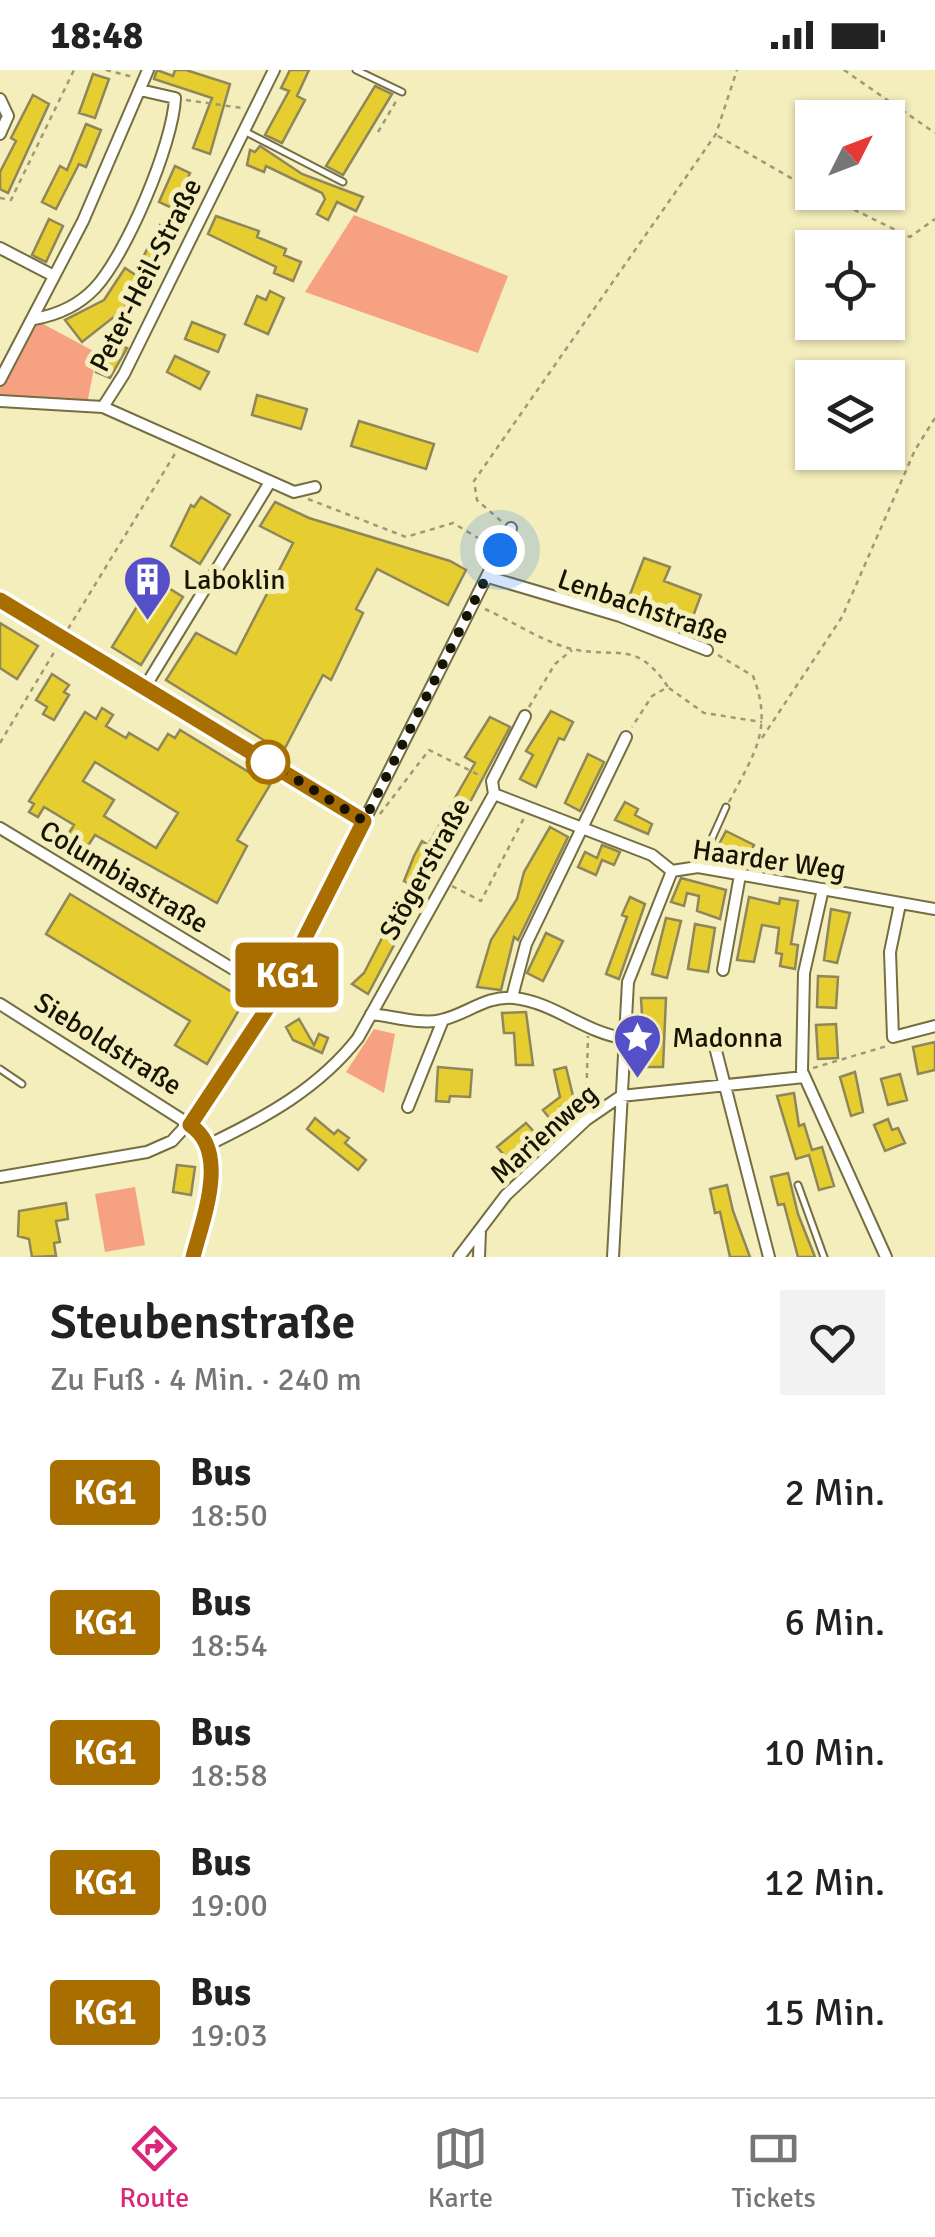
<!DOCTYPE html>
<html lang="de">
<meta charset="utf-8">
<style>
:root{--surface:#fff;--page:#f2f2f2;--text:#222;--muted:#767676;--line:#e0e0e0;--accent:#db2777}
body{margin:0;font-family:Signika,sans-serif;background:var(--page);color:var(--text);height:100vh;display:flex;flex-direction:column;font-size:38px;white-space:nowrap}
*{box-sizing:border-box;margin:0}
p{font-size:32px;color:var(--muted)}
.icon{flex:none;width:55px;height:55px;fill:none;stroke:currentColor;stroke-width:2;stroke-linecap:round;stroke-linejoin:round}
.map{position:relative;height:1187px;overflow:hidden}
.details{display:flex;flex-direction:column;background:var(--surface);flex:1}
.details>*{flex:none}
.badge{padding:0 20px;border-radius:8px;font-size:35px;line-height:65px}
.needle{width:65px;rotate:48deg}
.controls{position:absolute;left:795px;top:30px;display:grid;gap:20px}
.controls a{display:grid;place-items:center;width:110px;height:110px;border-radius:0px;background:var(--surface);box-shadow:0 2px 8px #0004;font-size:50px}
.you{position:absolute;width:50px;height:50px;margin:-25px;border:8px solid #fff;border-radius:50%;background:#1a73e8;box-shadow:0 0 0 15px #1a73e833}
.map>.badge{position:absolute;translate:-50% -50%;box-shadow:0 0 0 5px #fff}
.round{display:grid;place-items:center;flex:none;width:105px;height:105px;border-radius:0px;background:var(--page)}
.head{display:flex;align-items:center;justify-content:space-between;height:170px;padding:0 50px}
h1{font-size:48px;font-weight:600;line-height:75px}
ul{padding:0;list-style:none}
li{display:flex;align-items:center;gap:30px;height:130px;padding:0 50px}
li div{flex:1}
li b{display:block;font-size:38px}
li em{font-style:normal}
li .badge{min-width:110px;font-weight:700;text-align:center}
.status{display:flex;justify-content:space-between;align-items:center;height:70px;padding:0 50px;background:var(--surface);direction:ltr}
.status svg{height:28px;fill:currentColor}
.tab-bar{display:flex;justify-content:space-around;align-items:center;height:140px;border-top:2px solid var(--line);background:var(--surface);font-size:28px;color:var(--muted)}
.tab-bar a{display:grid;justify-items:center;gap:5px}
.tab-bar .on{color:var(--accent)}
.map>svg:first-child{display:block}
.green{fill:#f7a183}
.building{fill:#e6ce31;stroke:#8f875a;stroke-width:2.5;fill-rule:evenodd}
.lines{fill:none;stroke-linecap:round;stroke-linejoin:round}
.service-casing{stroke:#756e41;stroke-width:9}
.minor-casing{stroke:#756e41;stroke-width:14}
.path{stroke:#9f9975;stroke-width:2.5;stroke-dasharray:5 5;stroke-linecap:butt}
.service{stroke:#fff;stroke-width:5}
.minor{stroke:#fff;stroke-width:10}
.line-casing{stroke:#fff;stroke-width:22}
.line{stroke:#a86e00;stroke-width:15}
.walk{stroke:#171403;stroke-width:10;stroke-dasharray:0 18}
.stop-dot{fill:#fff;stroke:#a86e00;stroke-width:5}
.labels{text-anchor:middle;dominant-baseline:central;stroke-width:10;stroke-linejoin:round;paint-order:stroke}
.street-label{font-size:28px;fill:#171403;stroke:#f4edbc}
.poi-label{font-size:28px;fill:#171403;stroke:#f4edbc;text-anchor:start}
</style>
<div class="status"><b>18:48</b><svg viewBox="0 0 49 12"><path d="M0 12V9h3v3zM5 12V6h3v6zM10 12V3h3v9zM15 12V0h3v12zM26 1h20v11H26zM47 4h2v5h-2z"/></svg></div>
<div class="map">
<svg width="935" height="1187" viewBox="0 0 935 1187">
<rect width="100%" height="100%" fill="#f4edbc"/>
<path class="green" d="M354,145l154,61 -30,77 -173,-61z
M34,249l63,34 -10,51 -87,-3v-21z
M374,959l21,5 -11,59 -38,-21z
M135,1117l10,58 -40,7 -10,-58z"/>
<path class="building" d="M157,0l16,6 2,-6h11l44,14 -20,70 -17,-6 19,-50 -58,-19z
M290,0h19l-12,26 8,4 -23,43 -17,-8 24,-44 -8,-3z
M93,4l16,5 -14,39 -16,-5z
M375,16l17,8 -49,81 -17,-9z
M33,25l16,9 -41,89 -8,-4v-17l16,-31 -5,-3z
M86,54l15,6 -15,37 -7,-3 -23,45 -14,-7 18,-36 7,4z
M260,76l42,28 61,23 -7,14 -19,-9 -9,18 -11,-6 8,-15 -3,-6 -56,-27 -2,6 -17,-7 3,-15 5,2z
M175,96l15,7 -16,36 -15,-7z
M216,146l43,15 -2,6 29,12 -2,6 17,7 -8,19 -19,-8 2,-6 -68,-33z
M49,149l14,7 -17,36 -14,-7z
M160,155l14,8 -19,36 -4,-2 -27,42 -42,33 -17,-22 39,-20 21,-32 9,6z
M270,221l14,7 -16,36 -23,-10 12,-28 9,4z
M192,252l33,13 -7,17 -33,-13z
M108,270l19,8 -17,30 -14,-6z
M175,286l34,16 -9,17 -33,-17z
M257,325l50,14 -6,20 -49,-14z
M359,351l75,23 -8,25 -75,-23z
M201,427l29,18 -30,49 -29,-18 20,-41 3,2z
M275,432l34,16 141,43 16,9 -18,35 -71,-36 -21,40 7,4 -32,67 -8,-5 -40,77 -117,-72 30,-47 40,21 57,-111 -33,-17z
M644,488l26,9 -6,14 37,14 -9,24 -63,-22z
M154,509l29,18 -42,68 -29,-18z
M0,553l38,23 -21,33 -17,-11z
M52,604l17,11 -5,7 5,3 -15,25 -11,-6 4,-7 -11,-7z
M102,638l11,7 -7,11 20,12 3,-5 29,17 10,-16 7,4 5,-8 90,55 -33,55 10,6 -30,57 -122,-68 -15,23 -19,-12 13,-21 -30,-18 -6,10 -9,-5 5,-8 -5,-3 56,-89 11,7zM95,692l83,51 -22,35 -52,-32 10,-16 -31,-19z
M551,641l22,11 -9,18 -5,-2 -23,49 -16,-8 13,-24 -7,-4z
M490,647l20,10 -142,267 -16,-10 12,-11 19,-37 -5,-3 31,-49 -5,-3 10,-25 8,-15 6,4 47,-82 -10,-6z
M588,684l16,8 -24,49 -15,-8z
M625,732l13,7 -3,6 17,9 -4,10 -33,-14z
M550,757l18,10 -50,103 -4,-3 -13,53 -24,-3 14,-47 26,-41 7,-27z
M726,761l28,14 -9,17 -28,-14z
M602,775l18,7 -6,13 -12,-5 -6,15 -18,-8 7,-15 12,6z
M681,808l45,12 -6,29 -23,-8 2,-15 -12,-3 -3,13 -13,-4z
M70,824l175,106 -38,64 -32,-19 15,-24 -144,-87z
M630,827l15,7 -26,75 -13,-5 21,-57 -5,-2z
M749,827l30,7 1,-6 18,3 -7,43 7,1 -3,24 -15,-3 2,-12 -6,-1 3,-25 -17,-3 -8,37 -17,-2z
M831,839l19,4 -13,50 -13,-3z
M666,848l15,3 -14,57 -15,-4z
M695,854l20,4 -7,44 -20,-3z
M546,863l17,8 -20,40 -16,-8z
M818,906l20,1 -2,31 -19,-1z
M641,928h25l-3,69h-18z
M526,942l7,53h-17l-2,-32h-10l-2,-20z
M299,949l15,26 5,-11 9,4 -6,15 -29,-13 -7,-13z
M836,954l2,34 -20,1 -2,-34z
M935,972v28l-17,4 -5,-27z
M438,997l34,3 -2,27 -20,-1 -1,6 -13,-1z
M566,997l9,37 -14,3 9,11 -13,10 -14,-18 17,-13 -6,-27z
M855,1002l8,40 -12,4 -11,-39z
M900,1004l7,26 -19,5 -7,-26z
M794,1023l5,33 5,-2 8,26 10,-3 12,39 -15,4 -10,-35 -13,4 -19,-63z
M315,1048l19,16 4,-4 11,8 -4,5 21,17 -8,10 -51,-41z
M888,1049l4,11 6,-2 7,15 -20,8 -11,-26z
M526,1053l15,16 -31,23 -13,-15z
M177,1095l18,2 -4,28 -18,-3z
M788,1103l10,41 17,43h-17l-14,-53 -6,1 -7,-28z
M727,1115l6,26 17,46h-20l-10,-45 -5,1 -5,-24z
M66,1133l2,16 -12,2 4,21 -6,1 2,13 -24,1 -3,-18 -11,-3 1,-25z"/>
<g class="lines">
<defs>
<path id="service" d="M356,0l46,22
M246,62l97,50
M700,795l26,-58
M0,999l22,15
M798,1115l26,72"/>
<path id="minor" d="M0,29l8,17 -8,18
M0,178l54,28
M34,249c23,-4 44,-13 61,-31 31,-33 78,-144 80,-190l-35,-8
M0,310l83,-159 65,-151
M0,331l103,6 191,85 21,-5
M103,337l21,-33 150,-304
M488,507l132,39 87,34
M0,530l365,221
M145,617l125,-205
M494,724l158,61 20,16 26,-4 237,42
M0,758l276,167
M823,819l-19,84 -2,98 84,186
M900,834l-10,48 3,85 42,-11
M723,900l17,-95
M512,927l14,-53 100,-207
M0,934l203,129c20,33 -1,88 -10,124
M371,944c21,2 50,11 70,6 25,-5 45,-25 73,-22 39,4 70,34 109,40
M714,973l55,214
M408,1037l35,-87
M210,1074c56,-27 109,-56 148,-106l136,-244 -2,-13 33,-65
M0,1107l147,-25 25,-11 34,-37 84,-135 221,-441
M459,1187l47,-62 80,-75 35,-24 183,-19
M479,1187l1,-27
M613,1187l15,-275 44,-111"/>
</defs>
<use href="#service" class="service-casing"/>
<use href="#minor" class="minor-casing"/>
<path class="path" d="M106,0l27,7
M844,0l91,63
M186,30l56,8
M378,62l20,-34
M718,66l94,54
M818,122l92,45 25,-18
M0,128l11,2 63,-130
M308,429l98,38 47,-14 37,22
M501,451l-24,-21 -3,-19 242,-347 21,-64
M485,539c27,12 58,33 87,40 46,10 64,-10 96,38l-16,9 -20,31
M68,559l108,-177
M718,585l35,21c21,54 0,79 -24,126
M669,618l35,25 58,9
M529,637l26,-43 17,-14
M762,668l80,-121 73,-167 20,-32
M0,673l56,-94
M380,744l49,-64 54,27
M452,816l29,15 44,-85
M194,863l10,-16
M261,882l20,12
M813,998l74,-22
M586,1038l2,-72"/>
<use href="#service" class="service"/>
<use href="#minor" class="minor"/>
</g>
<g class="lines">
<defs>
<path id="line" d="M0,530l364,221 -88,174 -86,130c40,26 13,93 3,132"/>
</defs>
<use href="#line" class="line-casing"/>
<use href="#line" class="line"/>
<path class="walk" d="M268,692l96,59 136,-271"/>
</g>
<defs>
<symbol id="building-pin" viewBox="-11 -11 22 30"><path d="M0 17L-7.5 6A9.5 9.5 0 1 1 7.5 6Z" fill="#5550c7" stroke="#f4edbc"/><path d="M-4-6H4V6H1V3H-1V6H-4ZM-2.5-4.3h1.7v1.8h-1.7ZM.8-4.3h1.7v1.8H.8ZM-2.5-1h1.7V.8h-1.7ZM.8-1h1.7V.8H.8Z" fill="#fff"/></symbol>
<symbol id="sight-pin" viewBox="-11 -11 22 30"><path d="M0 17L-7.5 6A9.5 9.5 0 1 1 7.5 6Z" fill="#5550c7" stroke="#f4edbc"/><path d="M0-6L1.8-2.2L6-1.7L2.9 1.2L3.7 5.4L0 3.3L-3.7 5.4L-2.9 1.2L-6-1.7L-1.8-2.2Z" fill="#fff"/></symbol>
</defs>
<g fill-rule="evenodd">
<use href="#building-pin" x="120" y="482" width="55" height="75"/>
<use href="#sight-pin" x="610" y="940" width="55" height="75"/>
</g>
<circle class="stop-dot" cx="268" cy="692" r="20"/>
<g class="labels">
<g class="street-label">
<text transform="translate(146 205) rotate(-63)">Peter-Heil-Straße</text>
<text transform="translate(643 537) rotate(19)">Lenbachstraße</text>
<text transform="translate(769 790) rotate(8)">Haarder Weg</text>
<text transform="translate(425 799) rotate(-61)">Stögerstraße</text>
<text transform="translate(124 807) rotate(31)">Columbiastraße</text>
<text transform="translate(108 974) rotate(32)">Sieboldstraße</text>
<text transform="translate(544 1064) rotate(-42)">Marienweg</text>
</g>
<g class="poi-label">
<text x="183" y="510">Laboklin</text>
<text x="672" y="968">Madonna</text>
</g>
</g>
</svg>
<div class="controls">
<a><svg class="needle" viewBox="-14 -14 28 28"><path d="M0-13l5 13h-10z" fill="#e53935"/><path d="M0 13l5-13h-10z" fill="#767676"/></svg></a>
<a><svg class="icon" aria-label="locate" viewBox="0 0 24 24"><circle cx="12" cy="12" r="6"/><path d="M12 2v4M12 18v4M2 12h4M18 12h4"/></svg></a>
<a><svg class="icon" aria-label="layers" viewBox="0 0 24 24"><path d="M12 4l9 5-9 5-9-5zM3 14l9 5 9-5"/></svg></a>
</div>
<div class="you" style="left:500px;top:480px"></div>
<b class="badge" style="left:287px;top:905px;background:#a86e00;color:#fff">KG1</b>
</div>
<section class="details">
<div class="head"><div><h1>Steubenstraße</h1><p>Zu Fuß · 4 Min. · 240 m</p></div><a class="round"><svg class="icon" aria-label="heart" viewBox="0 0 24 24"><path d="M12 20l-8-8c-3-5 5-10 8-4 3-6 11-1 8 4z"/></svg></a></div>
<ul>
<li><span class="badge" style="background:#a86e00;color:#fff">KG1</span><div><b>Bus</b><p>18:50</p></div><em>2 Min.</em></li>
<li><span class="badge" style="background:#a86e00;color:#fff">KG1</span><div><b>Bus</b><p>18:54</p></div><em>6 Min.</em></li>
<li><span class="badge" style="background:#a86e00;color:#fff">KG1</span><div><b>Bus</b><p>18:58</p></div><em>10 Min.</em></li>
<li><span class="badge" style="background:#a86e00;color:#fff">KG1</span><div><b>Bus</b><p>19:00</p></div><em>12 Min.</em></li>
<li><span class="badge" style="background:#a86e00;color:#fff">KG1</span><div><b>Bus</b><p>19:03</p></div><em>15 Min.</em></li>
</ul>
</section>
<nav class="tab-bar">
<a class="on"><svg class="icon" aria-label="directions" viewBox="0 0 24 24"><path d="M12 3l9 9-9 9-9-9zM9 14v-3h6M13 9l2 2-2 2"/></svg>Route</a>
<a><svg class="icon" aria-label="map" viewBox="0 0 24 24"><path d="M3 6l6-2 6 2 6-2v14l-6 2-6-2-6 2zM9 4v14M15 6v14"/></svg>Karte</a>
<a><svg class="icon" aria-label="tickets" viewBox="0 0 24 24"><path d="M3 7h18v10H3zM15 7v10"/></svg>Tickets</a>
</nav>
